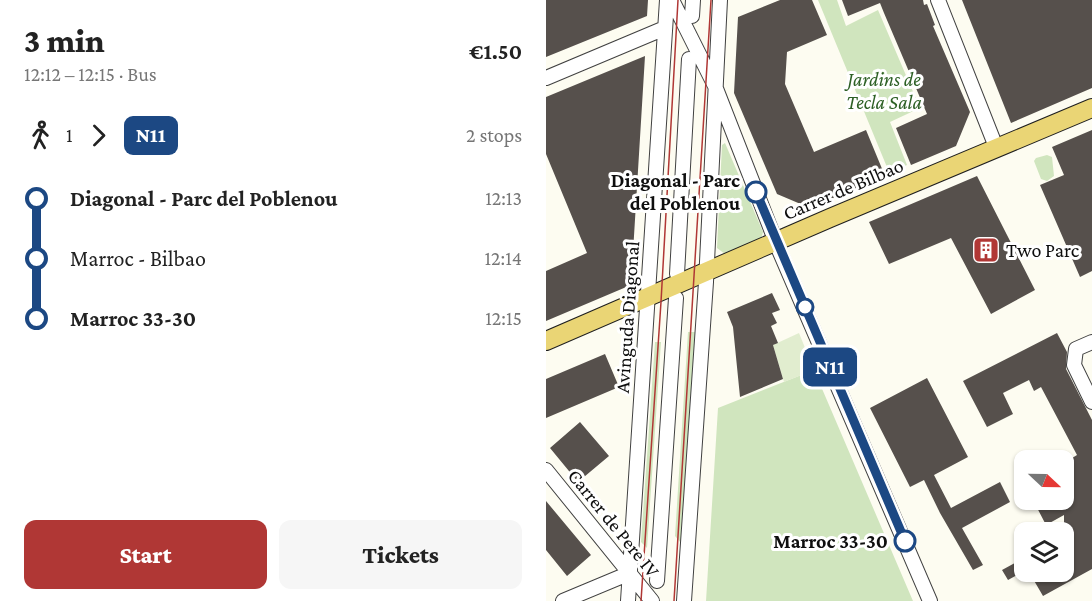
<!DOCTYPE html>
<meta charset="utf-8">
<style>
:root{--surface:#fff;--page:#f6f6f6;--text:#222;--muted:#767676;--accent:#b03735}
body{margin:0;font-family:"Crimson Pro",serif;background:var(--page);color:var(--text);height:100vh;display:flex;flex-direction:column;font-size:22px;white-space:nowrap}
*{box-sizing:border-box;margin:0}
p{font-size:20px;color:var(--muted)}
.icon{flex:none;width:33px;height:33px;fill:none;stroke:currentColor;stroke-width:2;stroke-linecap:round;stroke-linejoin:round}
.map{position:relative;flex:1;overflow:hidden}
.drawer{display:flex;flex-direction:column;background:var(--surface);width:546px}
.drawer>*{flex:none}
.badge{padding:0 12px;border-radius:9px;font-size:21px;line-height:39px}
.needle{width:39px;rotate:112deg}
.buttons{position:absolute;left:468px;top:450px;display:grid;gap:12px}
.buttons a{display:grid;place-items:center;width:60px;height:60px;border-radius:12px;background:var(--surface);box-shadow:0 2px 4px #0004;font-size:30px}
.map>.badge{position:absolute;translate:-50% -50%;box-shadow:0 0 0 3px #fff}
.legs{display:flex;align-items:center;gap:9px;height:66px;padding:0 24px;font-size:20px}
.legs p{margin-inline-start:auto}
.overview{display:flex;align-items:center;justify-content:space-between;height:102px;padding:0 24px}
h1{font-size:33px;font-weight:800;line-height:45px}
.cta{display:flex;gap:12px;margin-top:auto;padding:12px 24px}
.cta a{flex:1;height:69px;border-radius:12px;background:var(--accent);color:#fff;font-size:24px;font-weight:800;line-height:69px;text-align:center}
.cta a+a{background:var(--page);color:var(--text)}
ul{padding:0 24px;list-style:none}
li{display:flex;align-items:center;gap:21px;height:60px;font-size:22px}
li i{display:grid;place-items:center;width:9px;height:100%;margin:0 8px;background:currentColor}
li i::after{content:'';width:15px;height:15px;margin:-8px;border:4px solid;border-radius:50%;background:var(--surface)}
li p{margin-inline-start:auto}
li:first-child i{background:linear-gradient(#0000 50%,currentColor 0)}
li:last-child i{background:linear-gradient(currentColor 50%,#0000 0)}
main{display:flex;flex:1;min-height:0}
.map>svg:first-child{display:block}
.green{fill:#d0e5be}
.pitch{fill:#e1edcf}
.building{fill:#56504c}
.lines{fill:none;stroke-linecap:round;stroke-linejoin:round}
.minor-casing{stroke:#414141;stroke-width:16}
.major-casing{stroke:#1f1f1f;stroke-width:20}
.minor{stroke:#fff;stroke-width:14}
.major{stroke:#ead575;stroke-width:18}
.tram{stroke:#b03735;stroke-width:1.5}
.line-1-casing{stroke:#fff;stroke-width:14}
.line-1{stroke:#1c4883;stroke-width:9}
.stop-1-dot{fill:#fff;stroke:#1c4883;stroke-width:3}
.labels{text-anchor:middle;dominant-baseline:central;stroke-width:6;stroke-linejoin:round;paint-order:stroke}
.park-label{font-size:20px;font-style:italic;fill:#2d6025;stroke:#fff}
.stop-label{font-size:20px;font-weight:bold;fill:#0e0e0e;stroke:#fff;text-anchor:end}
.street-label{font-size:20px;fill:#0e0e0e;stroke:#fff}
.poi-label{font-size:20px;fill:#0e0e0e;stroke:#fff;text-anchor:start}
</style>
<main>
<section class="drawer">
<div class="overview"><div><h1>3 min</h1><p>12:12 – 12:15 · Bus</p></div><b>€1.50</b></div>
<div class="legs"><svg class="icon" aria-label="walk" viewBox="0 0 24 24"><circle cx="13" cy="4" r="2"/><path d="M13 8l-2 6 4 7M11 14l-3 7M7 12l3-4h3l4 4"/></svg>1<svg class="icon" aria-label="forward" viewBox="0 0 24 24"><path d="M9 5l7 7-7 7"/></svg><b class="badge" style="background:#1c4883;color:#fff">N11</b><p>2 stops</p></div>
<ul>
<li><i style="color:#1c4883"></i><b>Diagonal - Parc del Poblenou</b><p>12:13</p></li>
<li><i style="color:#1c4883"></i><span>Marroc - Bilbao</span><p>12:14</p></li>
<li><i style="color:#1c4883"></i><b>Marroc 33-30</b><p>12:15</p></li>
</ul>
<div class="cta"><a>Start</a><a>Tickets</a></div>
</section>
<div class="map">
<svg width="546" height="601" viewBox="0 0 546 601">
<rect width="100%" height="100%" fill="#fdfcf1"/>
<path class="green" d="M272,0h19l9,26 32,-16 42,98 -30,14 17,43 -18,7z
M179,143l38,89 -2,8 -36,14 -8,-6 5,-103z
M501,155l5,2 2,19 -7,5 -6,-2 -7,-18 2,-3z
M142,332h7l-14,211 -6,-7z
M109,342h6l-14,206 -6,-6z
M268,370l99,231h-207l12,-193z"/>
<path class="pitch" d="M253,333l15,37 -30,12 -11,-37z"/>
<path class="building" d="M0,0h102l-1,16 -101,41z
M234,0h32l15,35 -40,17 -2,32 29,68 52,-22 19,46 -75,32 -33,-14 -43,-101 4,-76z
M296,0h81l1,5 3,-1 8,21 -2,1 37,86 -14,34 -45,19 -15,-37 31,-14 -43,-101 -4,-10 -32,13z
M416,0h130v88l-81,35z
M99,56l-14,229 -85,36v-50l41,-18 -41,-99v-57z
M546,130v141l-12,6 -40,-92 24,-10 -12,-28z
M431,176l58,114 -44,24 -40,-76 -62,26 -20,-42z
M226,293l8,17 -8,3 5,10 -6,3 7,17 -5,2 10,34 -43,18 -7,-70 -6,-15z
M511,333l10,19 -1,17 26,51v149l-49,27 -14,-24h35v-57l-18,10 -13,-25h31v-37l13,-8 -36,-68 -7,4 -5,-11 -26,13 10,21 -26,13 -24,-46z
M59,354l14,33 -73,31v-39z
M381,378l41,79 -34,18 17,33 49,-26 10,20 -48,26 21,37 -10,5 -33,-57 -16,-33 -14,7 -40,-79z
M34,422l29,34 -31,26 -28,-34z
M0,501l45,54 -24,21 -21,-26z
M478,558v13l-16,9 -6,-10z"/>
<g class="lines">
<defs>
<path id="minor" d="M126,0l43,86 64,164 151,351
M392,0l58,147
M146,16l1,-16
M0,78l119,-50
M131,274l12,-215
M546,342l-16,7 -2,16 18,37
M0,470l106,131
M111,581l19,-283
M17,601l67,-28
M82,601l39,-601
M138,601l22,-319 14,-282"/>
<path id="major" d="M0,341l284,-123 262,-110"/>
</defs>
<use href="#minor" class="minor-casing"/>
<use href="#major" class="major-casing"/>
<use href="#minor" class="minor"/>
<use href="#major" class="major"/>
<path class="tram" d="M95,601l20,-299 17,-302
M128,601l37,-601"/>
</g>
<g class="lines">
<defs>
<path id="line-1" d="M210,192l149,349"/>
</defs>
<use href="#line-1" class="line-1-casing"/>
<use href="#line-1" class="line-1"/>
</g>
<defs>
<symbol id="building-square" viewBox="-11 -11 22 22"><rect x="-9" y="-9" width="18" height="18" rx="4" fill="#b03735" stroke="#fff"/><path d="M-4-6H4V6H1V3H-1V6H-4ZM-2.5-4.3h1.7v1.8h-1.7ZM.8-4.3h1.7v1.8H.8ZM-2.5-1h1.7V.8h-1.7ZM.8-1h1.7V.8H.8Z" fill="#fff"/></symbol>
</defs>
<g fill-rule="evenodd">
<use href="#building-square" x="425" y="235" width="30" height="30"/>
</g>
<g class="stop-1-dot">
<circle cx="210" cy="192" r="10"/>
<circle cx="259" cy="307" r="8"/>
<circle cx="359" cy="541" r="10"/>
</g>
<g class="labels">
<g class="park-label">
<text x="338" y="79">Jardins de<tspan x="338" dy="23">Tecla Sala</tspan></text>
</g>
<g class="stop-label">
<text x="194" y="180">Diagonal - Parc<tspan x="194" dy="23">del Poblenou</tspan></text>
<text x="342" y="541">Marroc 33-30</text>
</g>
<g class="street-label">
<text transform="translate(297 189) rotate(-23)">Carrer de Bilbao</text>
<text transform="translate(81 317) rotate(-86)">Avinguda Diagonal</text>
<text transform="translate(68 523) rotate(51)">Carrer de Pere IV</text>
</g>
<g class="poi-label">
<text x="460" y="250">Two Parc</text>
</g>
</g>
</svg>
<div class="buttons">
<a><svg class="needle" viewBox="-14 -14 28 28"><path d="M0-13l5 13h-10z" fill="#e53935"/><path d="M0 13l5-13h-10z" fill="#767676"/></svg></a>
<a><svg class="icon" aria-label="layers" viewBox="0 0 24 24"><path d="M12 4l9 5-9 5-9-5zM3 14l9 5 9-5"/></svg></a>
</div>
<b class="badge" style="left:284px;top:367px;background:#1c4883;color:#fff">N11</b>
</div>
</main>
